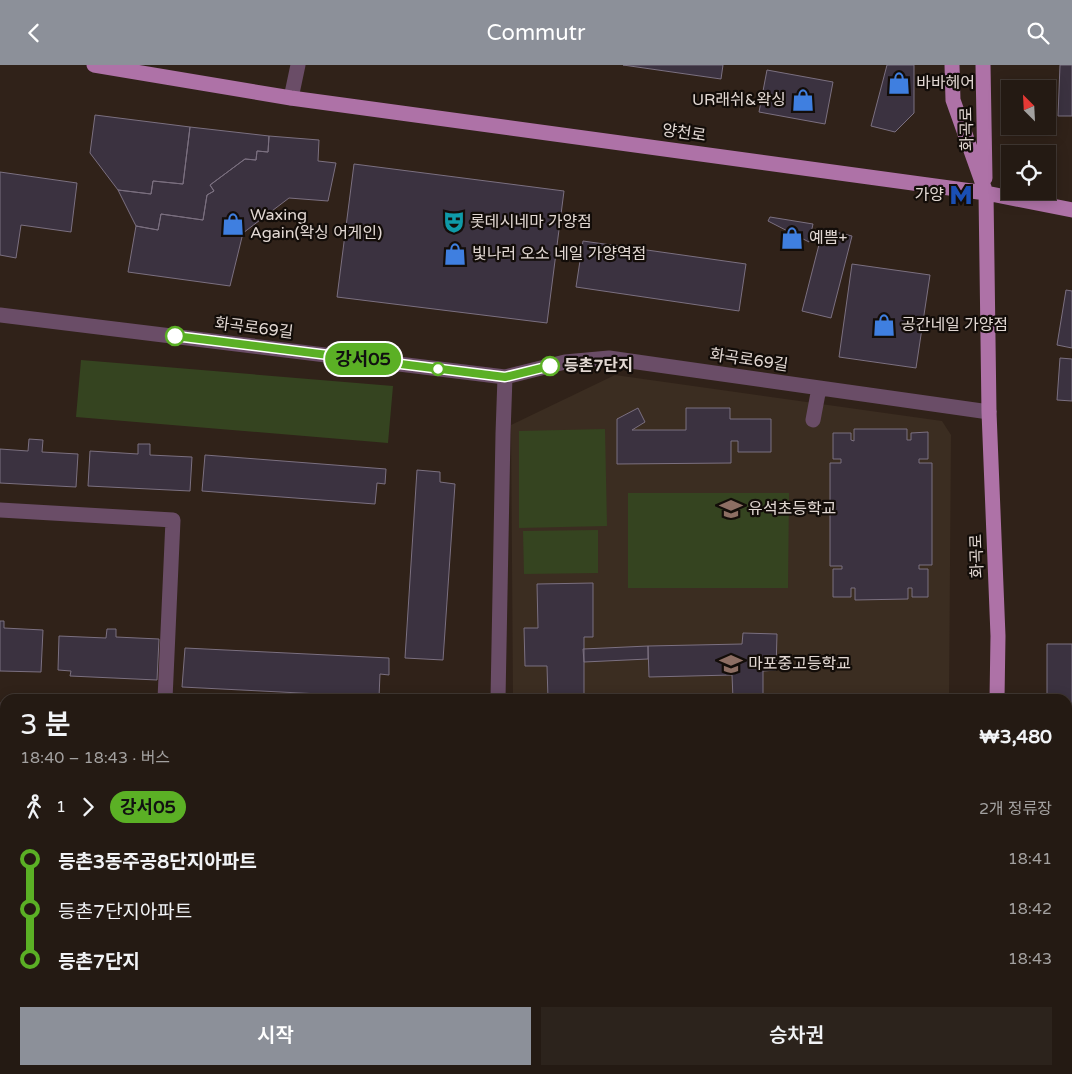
<!DOCTYPE html>
<html lang="ko">
<meta charset="utf-8">
<style>
:root{--surface:#241a13;--page:#2c231c;--text:#f1f3f6;--muted:#a3a1a0;--line:#413833;--accent:#8c9099}
body{margin:0;font-family:"Varela Round","Noto Sans KR",sans-serif;background:var(--page);color:var(--text);height:100vh;display:flex;flex-direction:column;font-size:19px;white-space:nowrap}
*{box-sizing:border-box;margin:0}
p{font-size:16px;color:var(--muted)}
.icon{flex:none;width:28px;height:28px;fill:none;stroke:currentColor;stroke-width:2;stroke-linecap:round;stroke-linejoin:round}
.map{position:relative;flex:1;overflow:hidden}
.sheet{position:absolute;left:0px;top:629px;width:1072px;height:381px;display:flex;flex-direction:column;background:var(--surface);border-radius:15px 15px 0 0;box-shadow:0 2px 12px #0003,0 0 0 1px var(--line)}
.sheet>*{flex:none}
.badge{padding:0 10px;border-radius:16px;font-size:18px;line-height:32px}
.needle{width:32px;rotate:336deg}
.tools{position:absolute;left:1001px;top:15px;display:grid;gap:10px}
.tools a{display:grid;place-items:center;width:55px;height:55px;border-radius:0px;background:var(--surface);box-shadow:0 2px 12px #0003,0 0 0 1px var(--line);font-size:25px}
.map>.badge{position:absolute;translate:-50% -50%;box-shadow:0 0 0 2px #fff}
.legs{display:flex;align-items:center;gap:8px;height:55px;padding:0 20px;font-size:16px}
.legs p{margin-inline-start:auto}
.headline{display:flex;align-items:center;justify-content:space-between;height:85px;padding:0 20px}
h1{font-size:28px;font-weight:600;line-height:38px}
.action{display:flex;gap:10px;margin-top:auto;padding:10px 20px}
.action a{flex:1;height:58px;border-radius:0px;background:var(--accent);color:#fff;font-size:20px;font-weight:600;line-height:58px;text-align:center}
.action a+a{background:var(--page);color:var(--text)}
ul{padding:0 20px;list-style:none}
li{display:flex;align-items:center;gap:18px;height:50px;font-size:19px}
li i{display:grid;place-items:center;width:8px;height:100%;margin:0 6px;background:currentColor}
li i::after{content:'';width:12px;height:12px;margin:-6px;border:4px solid;border-radius:50%;background:var(--surface)}
li p{margin-inline-start:auto}
li:first-child i{background:linear-gradient(#0000 50%,currentColor 0)}
li:last-child i{background:linear-gradient(currentColor 50%,#0000 0)}
header{display:flex;justify-content:space-between;align-items:center;height:65px;padding:0 20px;background:var(--accent);color:#fff;font-size:22px;font-weight:600}
.map>svg:first-child{display:block}
.education{fill:#3b2d21}
.green{fill:#354420}
.building{fill:#3b3240;stroke:#7b7080}
.lines{fill:none;stroke-linecap:round;stroke-linejoin:round}
.minor{stroke:#6a4d67;stroke-width:15}
.major{stroke:#ae72a7;stroke-width:15}
.line-1-casing{stroke:#fff;stroke-width:11}
.line-1{stroke:#5bb025;stroke-width:8}
.stop-1-dot{fill:#fff;stroke:#5bb025;stroke-width:2.5}
.labels{text-anchor:middle;dominant-baseline:central;stroke-width:4.5;stroke-linejoin:round;paint-order:stroke}
.poi-label{font-size:16px;fill:#e2d8d3;stroke:#130d09;text-anchor:start}
.street-label{font-size:16px;fill:#e2d8d3;stroke:#130d09}
.stop-label{font-size:16px;font-weight:bold;fill:#e2d8d3;stroke:#130d09;text-anchor:start}
</style>
<header><svg class="icon" aria-label="back" viewBox="0 0 24 24"><path d="M15 5l-7 7 7 7"/></svg>Commutr<svg class="icon" aria-label="search" viewBox="0 0 24 24"><circle cx="10" cy="10" r="6"/><path d="M15 15l6 6"/></svg></header>
<div class="map">
<svg width="1072" height="1009" viewBox="0 0 1072 1009">
<rect width="100%" height="100%" fill="#302219"/>
<path class="education" d="M615,310l327,46 9,14 -2,264h-436l-2,-274z
M141,1005h333v4h-333z
M515,1005h436v4h-436z"/>
<path class="green" d="M81,295l312,26 -5,57 -312,-26z
M605,364l2,97 -88,2v-97z
M628,428h161l-1,95h-160z
M598,465v43l-74,1 -1,-43z
M526,1005h68v4h-68z
M607,1005h272v4h-272z"/>
<path class="building" d="M623,0h100l-2,14z
M887,0h27v48l-19,19 -24,-6z
M1060,0h12v51h-14z
M767,5l66,12 -8,42 -66,-12z
M95,50l95,12 -7,57 -30,-3 -2,13 -33,-4 -28,-37z
M190,62l79,9 -1,16 -11,-1 -1,9 -11,-1 -35,26 4,6 -7,4 -4,25 -42,-6 -3,16 -22,-4 -18,-36 33,4 2,-13 30,3z
M269,71l50,4 -1,21 18,2 -8,38 -39,-3 -46,35 -13,53 -102,-14 8,-46 22,4 3,-16 42,6 4,-25 7,-4 -4,-6 35,-26 11,1 1,-9 11,1z
M354,99l210,27 -17,132 -210,-26z
M0,107l77,11 -6,49 -50,-7 -5,33 -16,-3z
M770,152l43,7 -4,18 -41,-21z
M823,164l29,7 -21,82 -29,-7z
M583,176l163,23 -7,47 -163,-24z
M852,199l78,11 -14,93 -77,-11z
M1066,225l6,1v57l-15,-3z
M1060,293l12,1v42l-15,-1z
M638,343l7,14 -13,8h54v-22h44v11h41v33h-33v-11h-7v22l-114,1v-45z
M854,364h53v11h4v-7l17,-1v27h-9v4h13v102h-13v4h9v28h-16v-9h-4v11l-53,1v-12h-4v9h-18v-28h9v-3h-12v-103h11v-4h-8v-26h18v7l3,1z
M29,374l14,1 -1,12 36,2 -2,33 -76,-4v-34l28,2z
M138,379h12v11l42,2 -2,34 -102,-5 2,-35 48,3z
M205,390l181,14 -1,15 -8,-1 -2,21 -173,-13z
M417,405l23,2v10l15,2 -12,176 -38,-2z
M593,518v54h-9v62h-36l-1,-33h-22l-1,-38h14l-1,-44z
M0,556h4v7l39,2 -2,42 -41,-1z
M107,564h9v8l43,2 -2,41 -87,-4 1,-5 -13,-1 1,-34 47,2z
M743,568l34,1 -1,36 -13,1v28h-30l-1,-24 -83,2 -1,-31 94,-2z
M1047,579h25v118h-4v-63h-21z
M648,581v13l-64,3 -1,-13z
M185,583l204,10v17l-9,-1 -1,23 -197,-10z
M1068,744h4v53h-4z
M1068,800h3v26h-3z
M1068,834h4v31h-4z
M2,984h3v21h128v4h-132z
M147,1005h59l-1,4h-58z
M340,1005h84l-1,4h-19z"/>
<g class="lines">
<path class="minor" d="M291,33l7,-33
M0,250l505,62 60,-15 44,-4 380,54
M813,355l6,-32
M0,445l173,10 -8,179
M498,634l5,-265 2,-57
M0,645l5,1
M1068,724h4
M0,806h5
M494,1005v4"/>
<path class="major" d="M94,0l197,33 695,95 86,17
M952,0l1,35 33,93 3,219 9,224 -1,63
M983,0l2,113
M992,1009v-4"/>
</g>
<g class="lines">
<defs>
<path id="line-1" d="M175,271l330,41 45,-11"/>
</defs>
<use href="#line-1" class="line-1-casing"/>
<use href="#line-1" class="line-1"/>
</g>
<defs>
<symbol id="shop-bare" viewBox="-9 -9 18 18"><path d="M-5-2.5h2.3a2.7 3.5 0 0 1 5.4 0H5L5.5 6h-11ZM-1.5-2.5h3a1.5 2.3 0 0 0-3 0Z" fill="#3f7fe0" stroke="#130d09" stroke-width="2.5" paint-order="stroke"/></symbol>
<symbol id="metro-bare" viewBox="-9 -9 18 18"><path d="M-5.5 5V-5H-3L0 0L3-5H5.5V5H3V-.5L0 4L-3-.5V5Z" fill="#1a4fb4" stroke="#130d09" stroke-width="2.5" paint-order="stroke"/></symbol>
<symbol id="theatre-bare" viewBox="-9 -9 18 18"><path d="M-5-5.5Q0-4 5-5.5V0Q5 5 0 6Q-5 5-5 0ZM-3.3-2.5H-1v1.5H-3.3ZM1-2.5H3.3v1.5H1ZM-2.8 1Q0 5.5 2.8 1Z" fill="#0f9aa8" stroke="#130d09" stroke-width="2.5" paint-order="stroke"/></symbol>
<symbol id="school-bare" viewBox="-9 -9 18 18"><path d="M0-5L7-2L0 1L-7-2ZM-4 1L0 2.5L4 1V4Q0 6-4 4Z" fill="#8d6e63" stroke="#130d09" stroke-width="2.5" paint-order="stroke"/></symbol>
</defs>
<g fill-rule="evenodd">
<use href="#shop-bare" x="883" y="2" width="32" height="32"/>
<use href="#shop-bare" x="787" y="19" width="32" height="32"/>
<use href="#metro-bare" x="945" y="114" width="32" height="32"/>
<use href="#theatre-bare" x="438" y="141" width="32" height="32"/>
<use href="#shop-bare" x="217" y="143" width="32" height="32"/>
<use href="#shop-bare" x="776" y="157" width="32" height="32"/>
<use href="#shop-bare" x="439" y="173" width="32" height="32"/>
<use href="#shop-bare" x="868" y="244" width="32" height="32"/>
<use href="#school-bare" x="715" y="428" width="32" height="32"/>
<use href="#school-bare" x="715" y="583" width="32" height="32"/>
</g>
<g class="stop-1-dot">
<circle cx="175" cy="271" r="9"/>
<circle cx="550" cy="301" r="9"/>
<circle cx="438" cy="304" r="6"/>
</g>
<g class="labels">
<g class="poi-label">
<text x="916" y="18">바바헤어</text>
<text x="786" y="35" text-anchor="end">UR래쉬&amp;왁싱</text>
<text x="944" y="130" text-anchor="end">가양</text>
<text x="250" y="150">Waxing<tspan x="250" dy="18">Again(왁싱 어게인)</tspan></text>
<text x="470" y="157">롯데시네마 가양점</text>
<text x="809" y="173">예쁨+</text>
<text x="472" y="189">빛나러 오소 네일 가양역점</text>
<text x="901" y="260">공간네일 가양점</text>
<text x="748" y="444">유석초등학교</text>
<text x="748" y="599">마포중고등학교</text>
</g>
<g class="street-label">
<text transform="translate(967 64) rotate(-91)">화곡로</text>
<text transform="translate(684 68) rotate(8)">양천로</text>
<text transform="translate(254 263) rotate(7)">화곡로69길</text>
<text transform="translate(749 295) rotate(8)">화곡로69길</text>
<text transform="translate(977 491) rotate(-92)">화곡로</text>
</g>
<g class="stop-label">
<text x="564" y="301">등촌7단지</text>
</g>
</g>
</svg>
<div class="tools">
<a><svg class="needle" viewBox="-14 -14 28 28"><path d="M0-13l5 13h-10z" fill="#e53935"/><path d="M0 13l5-13h-10z" fill="#a3a1a0"/></svg></a>
<a><svg class="icon" aria-label="locate" viewBox="0 0 24 24"><circle cx="12" cy="12" r="6"/><path d="M12 2v4M12 18v4M2 12h4M18 12h4"/></svg></a>
</div>
<b class="badge" style="left:363px;top:294px;background:#5bb025;color:#111">강서05</b>
<section class="sheet">
<div class="headline"><div><h1>3 분</h1><p>18:40 – 18:43 · 버스</p></div><b>₩3,480</b></div>
<div class="legs"><svg class="icon" aria-label="walk" viewBox="0 0 24 24"><circle cx="13" cy="4" r="2"/><path d="M13 8l-2 6 4 7M11 14l-3 7M7 12l3-4h3l4 4"/></svg>1<svg class="icon" aria-label="forward" viewBox="0 0 24 24"><path d="M9 5l7 7-7 7"/></svg><b class="badge" style="background:#5bb025;color:#111">강서05</b><p>2개 정류장</p></div>
<ul>
<li><i style="color:#5bb025"></i><b>등촌3동주공8단지아파트</b><p>18:41</p></li>
<li><i style="color:#5bb025"></i><span>등촌7단지아파트</span><p>18:42</p></li>
<li><i style="color:#5bb025"></i><b>등촌7단지</b><p>18:43</p></li>
</ul>
<div class="action"><a>시작</a><a>승차권</a></div>
</section>
</div>
